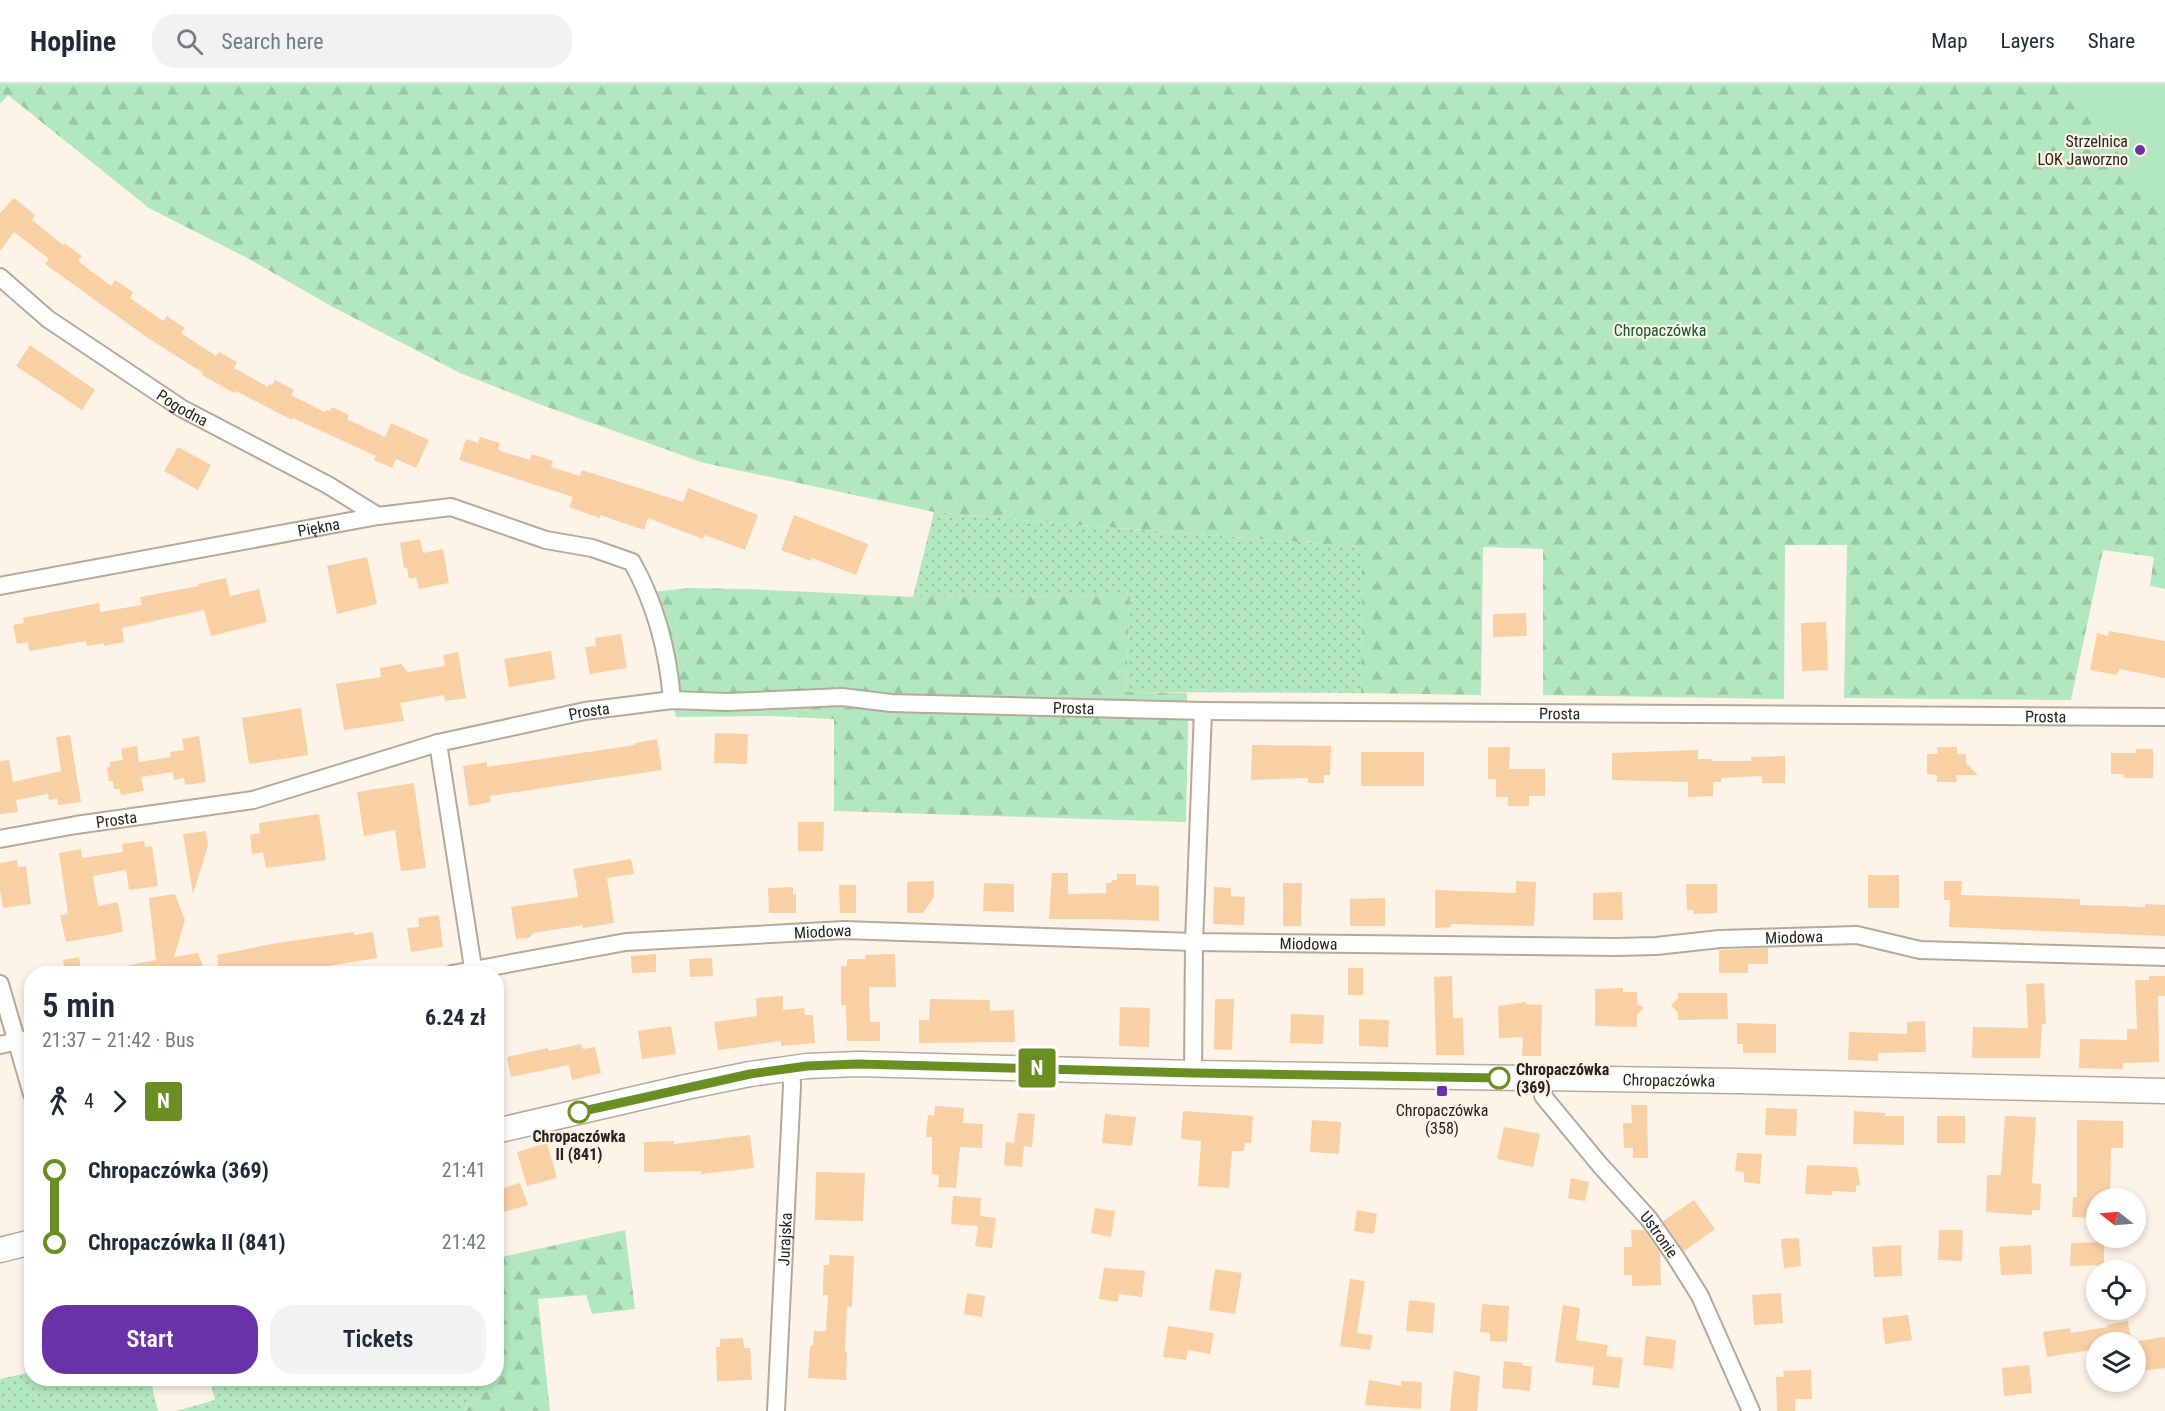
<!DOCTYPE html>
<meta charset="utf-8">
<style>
:root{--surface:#fff;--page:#f2f2f3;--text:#1f2937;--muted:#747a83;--line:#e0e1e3;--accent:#6932a9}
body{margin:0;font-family:"Roboto Condensed",sans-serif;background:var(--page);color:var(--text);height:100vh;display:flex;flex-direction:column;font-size:22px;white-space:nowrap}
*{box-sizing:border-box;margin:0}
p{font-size:20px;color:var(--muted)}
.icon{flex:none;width:33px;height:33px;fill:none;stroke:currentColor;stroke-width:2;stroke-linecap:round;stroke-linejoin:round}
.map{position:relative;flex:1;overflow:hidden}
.drawer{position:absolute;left:24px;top:882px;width:480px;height:420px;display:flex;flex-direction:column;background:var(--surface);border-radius:24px;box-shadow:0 3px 9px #0003}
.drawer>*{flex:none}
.badge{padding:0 12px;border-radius:4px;font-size:21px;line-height:39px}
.needle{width:39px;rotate:287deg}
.buttons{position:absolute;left:2086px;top:1104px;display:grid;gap:12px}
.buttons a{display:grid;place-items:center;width:60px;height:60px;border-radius:50%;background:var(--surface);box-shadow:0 3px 9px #0003;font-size:30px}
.map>.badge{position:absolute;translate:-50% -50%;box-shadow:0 0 0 3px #fff}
.legs{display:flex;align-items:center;gap:9px;height:66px;padding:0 18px;font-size:20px}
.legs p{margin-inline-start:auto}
.headline{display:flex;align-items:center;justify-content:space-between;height:102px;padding:0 18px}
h1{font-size:33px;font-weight:600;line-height:45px}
.action{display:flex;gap:12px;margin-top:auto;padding:12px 18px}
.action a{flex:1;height:69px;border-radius:24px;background:var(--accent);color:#fff;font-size:24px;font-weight:600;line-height:69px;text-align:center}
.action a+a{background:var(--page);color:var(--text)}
ul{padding:0 18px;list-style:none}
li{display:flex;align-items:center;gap:21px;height:72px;font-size:22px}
li i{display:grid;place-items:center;width:9px;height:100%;margin:0 8px;background:currentColor}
li i::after{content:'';width:15px;height:15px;margin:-8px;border:4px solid;border-radius:50%;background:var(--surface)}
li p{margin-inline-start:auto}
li:first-child i{background:linear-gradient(#0000 50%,currentColor 0)}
li:last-child i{background:linear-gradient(currentColor 50%,#0000 0)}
header{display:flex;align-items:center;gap:36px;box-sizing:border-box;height:84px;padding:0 30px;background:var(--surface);border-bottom:2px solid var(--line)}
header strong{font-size:28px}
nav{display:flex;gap:33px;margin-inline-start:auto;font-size:21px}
.search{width:420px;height:54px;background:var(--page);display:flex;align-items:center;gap:15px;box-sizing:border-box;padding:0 21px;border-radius:24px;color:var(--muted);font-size:22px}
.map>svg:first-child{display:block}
.grass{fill:url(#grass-dots)}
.forest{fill:url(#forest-firs)}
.park{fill:#b2e7c0}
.building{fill:#f9cfa4}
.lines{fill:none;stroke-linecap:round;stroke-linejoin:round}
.street-casing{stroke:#b6a898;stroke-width:20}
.secondary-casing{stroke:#b6a898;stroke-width:27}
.street{stroke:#fff;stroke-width:16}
.secondary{stroke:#fff;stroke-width:24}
.line-1-casing{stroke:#fff;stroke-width:14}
.line-1{stroke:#6b8e23;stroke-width:9}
.poi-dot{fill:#6932a9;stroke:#fdf3e9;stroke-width:2}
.stop-1-dot{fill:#fff;stroke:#6b8e23;stroke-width:3}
.labels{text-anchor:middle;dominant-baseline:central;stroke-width:4.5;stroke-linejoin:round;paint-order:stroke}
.poi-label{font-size:16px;fill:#28221c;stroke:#fdf3e9;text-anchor:end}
.park-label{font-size:16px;fill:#11592f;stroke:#fdf3e9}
.street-label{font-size:16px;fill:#28221c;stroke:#fdf3e9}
.stop-label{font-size:16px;font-weight:bold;fill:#28221c;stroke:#fdf3e9;text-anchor:start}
</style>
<header>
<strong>Hopline</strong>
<div class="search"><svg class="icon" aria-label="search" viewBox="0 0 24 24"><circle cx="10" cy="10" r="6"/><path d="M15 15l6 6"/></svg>Search here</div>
<nav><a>Map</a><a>Layers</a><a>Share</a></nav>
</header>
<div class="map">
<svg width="2165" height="1327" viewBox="0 0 2165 1327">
<defs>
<pattern id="grass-dots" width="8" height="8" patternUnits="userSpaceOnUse" patternTransform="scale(1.5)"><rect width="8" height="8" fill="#b2e7c0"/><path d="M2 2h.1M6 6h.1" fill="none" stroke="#99c6a4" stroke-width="1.8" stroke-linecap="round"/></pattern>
<pattern id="forest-firs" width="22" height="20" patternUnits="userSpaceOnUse" patternTransform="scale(1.5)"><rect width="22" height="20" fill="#b2e7c0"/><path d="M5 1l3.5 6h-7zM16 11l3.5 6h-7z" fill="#99c6a4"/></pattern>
</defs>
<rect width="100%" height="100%" fill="#fdf3e9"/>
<path class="grass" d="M934,428l108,10 320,25 -1,146 -235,-1 4,-96 -217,1z
M31,1288l1,6 118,1 8,32h-158v-32z
M210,1295h278l-2,13 -22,19h-288l39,-11z"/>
<path class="forest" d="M0,0h2165v505l-15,-3 4,-29 -51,-7 -32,150 -227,-2 3,-153h-62l-1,154 -241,-4v-146l-60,-2 -2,148 -120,-2 1,-146 -320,-25 -108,-10 -230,-49 -165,-59 -79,-31 -129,-67 -80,-46 -102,-52 -141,-113 -8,9z
M691,504l78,2 144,7 217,-1 -4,96 61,1 1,34 -2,95 -352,-11v-92l-62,-3 -96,1 -18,-66 -19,-58z
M625,1146l10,79 -43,5 -6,-19 -48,4 12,112h-86l22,-19 2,-13 8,-1v-77l5,-44z"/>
<path class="park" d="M2066,0h99v131z"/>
<path class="building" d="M14,114l21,17 -3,5 31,25 1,-2 18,13 -4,5 33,25 4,-6 18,12 -3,6 33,23 4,-5 18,12 -4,5 35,23 3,-4 18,10 -3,6 34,19 1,-3 3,1 3,-5 19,10 -3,5 34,17 1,-2 4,1 2,-4 17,8 -2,4 38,18 6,-14 38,17 -13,28 -20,-9 -4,9 -18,-8 2,-4 -83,-38 -1,2 -56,-29 -2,2 -32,-18 1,-2 -55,-35 -103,-74 4,-5 -35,-27 -14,19v-38z
M30,261l65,45 -13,20 -66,-44z
M480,353l20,6 -2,6 3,2 29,9 2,-6 21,7 -2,6 29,9 2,-6 101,32 5,-14 70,27 -13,35 -40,-15 -2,4 -55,-21 -4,12 -44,-15v3l-31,-11 4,-10 -114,-37 7,-21 12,4z
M178,363l33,18 -13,25 -34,-19z
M794,431l74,29 -12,31 -44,-17 -1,3 -30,-11z
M420,455l3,14 20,-4 6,34 -30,6 -3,-12 -7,2 -2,-11h-3l-4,-25z
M367,473l10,47 -40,10 -10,-48z
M226,494l4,18 29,-7 8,33 -56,14 -7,-26 -82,18 2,14 -20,4v-3l-17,3 -1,-5 -57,10 -1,-9 -11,2 -4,-19 11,-2 -1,-5 76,-15 1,9 42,-7 -2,-8 59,-11 -1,-2z
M1526,529l1,23 -34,1v-23z
M1826,538l2,48 -26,1 -1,-48z
M2109,547l56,10v37l-46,-9 -2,6 -27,-5 7,-37 11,3z
M621,550l6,34 -37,6 -5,-27 11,-1 -1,-8z
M551,567l4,28 -46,8 -5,-28z
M458,568l8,46 -21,3 -1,-6 -44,8 4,18 -60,9 -8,-46 45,-7 -1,-9 21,-4 7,8 37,-6 -2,-11z
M301,624l7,47 -59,9 -7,-46z
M715,649l33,1 -1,30 -33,-1z
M70,651l11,67 -23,3 -1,-7 -8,2 -1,-6 -32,6 2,12 -18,2v-53l9,-1 4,22 48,-11 -5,-34z
M199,652l7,46 -21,3 -1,-7 -10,2 -1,-8 -32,5 3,14 -23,4 -1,-6h-6l-1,-8h-4l-2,-14h3v-5l13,-2 -2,-11 16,-3 2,16 32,-5 -1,-5 14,-2 -2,-11z
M657,655l5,31 -172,26 1,6 -22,4 -6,-40 24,-4v5l148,-22v-2z
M1252,661l79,1 -1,29h-6v8h-16v-5l-57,2z
M1488,663h22l-1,22h36v27h-16v10h-21v-9h-12v-18h-8z
M1937,663h20v7h9v9l12,12h-22l1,7h-20v-7l-10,-1v-20h11z
M2136,665h17v29h-29v-4h-13v-21h25z
M1698,666v9h14v2h39v-4l34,-1v27h-23v-7l-41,2v4h-8v14l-25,1v-15l-76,-2v-27z
M1361,668h63v34h-63z
M414,699l12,85 -25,3 -6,-41 -31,6 -7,-44z
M319,730l7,46 -60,8 -3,-16 -11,2 -2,-19 10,-2 -1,-10z
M798,738h26l-1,29h-25z
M206,747l2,15 -15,48 -10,-60z
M144,757l1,6 7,-1 6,40 -29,4 -3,-20 -33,6 5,30 20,-4 5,30 -57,10 -6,-27 8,-1 -9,-61 22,-4 1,9 41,-6 -1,-8z
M631,775l3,15 -27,4 7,45 -31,5v-3l-50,8 -4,5 -13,1 -5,-32 67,-10 -2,-13 2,-1h-2l-3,-14z
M17,776l1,7 8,-1 5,38 -28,4 -3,-19v-26z
M1052,789h16v21l38,-1v-10h5l1,-3h5v-6h19v11l23,1v35l-54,-2h-56z
M1868,791h31v33h-31z
M934,797v16l-11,16h-16v-31z
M1516,797l20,1 -2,44 -83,-2v3l-16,1v-38l81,3z
M1944,797h18l-1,14 119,4v6l65,2v-3l20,1v31l-216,-9 1,-27h-6z
M984,799l30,1v28l-31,-1z
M1283,799h19l-1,43h-18z
M1686,800h31v29l-24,1 1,-4h-7z
M839,801h17v28h-16z
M793,803v8l3,-1v19h-27l-1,-25z
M1214,803l17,1v8l14,1 -1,28 -31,-1z
M1622,808l1,28h-30v-27z
M175,810l10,26 -11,37 24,-4 8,21h-76l-1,-9 27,-5 -7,-62z
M1385,814v28h-35v-27z
M439,831l4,32 -32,5 -4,-24 12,-1 -1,-9z
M354,848v3l19,-3 4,26 -97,16h-61l-2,-19 60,-12z
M1768,864v16h-20v9h-29v-23z
M656,870v18l-24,1 -1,-17z
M895,870l1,33h-27l1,35h10v19h-33l-1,-36h-5v-39h6v-7h18v-4z
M79,873l3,17h-16l-3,-14z
M712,874l1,18 -23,1 -1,-18z
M1348,884h15v27h-15z
M1452,892l1,42h10l1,37h-28l-2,-78z
M2149,892h16v20h-7l1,66 -36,1v6l-44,-1 1,-29 47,1v-11h10l-2,-49h14z
M2044,899l2,41h-4l-2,34h-68l1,-31 55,1 -2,-44z
M1623,904v4h14v12l7,4 -7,6v13l-42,-1v-37z
M1678,909h49l1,26 -50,1v-7l-7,-8 7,-7z
M783,912v14l21,-2 1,7h8l2,28 -34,3v-5l-63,9 -4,-28 43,-6 -1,-18z
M930,915l60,1v11l24,-1 1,32 -96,1v-23h10z
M1215,915h19l-2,51 -18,-1z
M1526,918v2l16,1 -1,51h-19l1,-19 -24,1 -1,-32z
M1120,923l30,1 -1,39 -30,-1z
M1291,930l33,1 -1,29 -33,-1z
M1359,935l30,1 -1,27 -29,-1z
M1925,937l1,31 -48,1v8l-30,-1 1,-28 58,2v-12z
M1737,939l39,1v29h-33v-9h-6z
M671,942l5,28 -34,5 -4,-28z
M581,960l2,5 12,-2 6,26 -29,7 -3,-15 -58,12 -4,-20 41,-9 1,3z
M1631,1021h16l1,53h-15v-10h-9l-1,-25h9z
M935,1022l29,2 -1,15 20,1 -1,24 -22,-1 -4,41 -18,-1 1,-12 -7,-1v-37h-6l2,-22 6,1z
M1766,1024l31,1 -1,27 -31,-1z
M1183,1027l70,5 -2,27h-6l-1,8h-12l-3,37 -31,-2 3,-45 -20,-2z
M1854,1027l31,2v3h19v29l-51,-1z
M1018,1029l17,1 -3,33 -8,-1 -2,21 -18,-2 2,-23 8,1z
M1105,1030l31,3 -4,29 -30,-3z
M1937,1032h28v27h-28z
M2005,1032l31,1 -4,66 9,1 -1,26h-8v5l-46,-3 1,-37h14z
M1312,1036l29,2 -2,32 -29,-2z
M2077,1036l46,1v27h-12l-1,48h-15l-1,22 -22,-1 1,-20h4z
M1504,1043l36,7 -7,33 -36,-8z
M750,1051l4,33 -53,6v-3l-57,1v-30l30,-1v3z
M547,1059l10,35 -30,8 -10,-34z
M1737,1069l25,1 -2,30 -16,-2v-10l-9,-1z
M1807,1081l50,2 3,18 -4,1v6l-24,-1v4l-27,-1z
M816,1088l49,1 -2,48 -48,-1z
M1571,1094l18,4 -4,19 -17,-3z
M520,1099l8,22 -32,9v-24z
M953,1112l28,2 -1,18 16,2 -4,30 -17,-2 3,-20 -27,-2z
M1694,1116l21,29 -31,22 -21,-30z
M1095,1124l20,3 -4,26 -20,-4z
M1357,1126l20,4 -3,20 -20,-3z
M1631,1146h13l16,23 1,32 -29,1v-11h-8v-28h8z
M1939,1146h24l-1,31 -24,-1z
M1799,1154l2,28 -17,2 -3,-29z
M2104,1158v23l-34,1 1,-23z
M1901,1161l1,31 -28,1 -2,-30z
M2031,1161l1,29 -31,1 -2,-28z
M830,1171l24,1 -2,51 -5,-1 -2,46h2l-1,28 -38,-2 2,-32h3l1,-15h12l2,-36h-5v-15l1,-15h5z
M1104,1184l41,3 -3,26 -23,-3 -1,8 -19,-3z
M1215,1185l27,4 -7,41 -26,-4z
M1350,1195l15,2 -8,52 16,2 -3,15 -30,-4z
M967,1209l18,3 -3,21 -18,-3z
M1781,1209l2,30 -29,2 -2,-30z
M1409,1216l26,3 -2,30 -27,-2z
M1482,1220l27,2 -2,36 -17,-1v-8l-10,-1z
M1563,1221l17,3 -4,32 32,5 -2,11 17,2 -4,30 -27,-3 2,-18 -39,-5z
M1908,1231l4,25 -27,4 -3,-26z
M2128,1237l3,21h-34v7l-50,8 -4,-25 27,-4 1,5 37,-6 -1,-2z
M1168,1242l46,7 -4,21 -22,-4 -2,10 -23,-3z
M1646,1252l30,4 -3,29 -30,-4z
M2165,1253v31l-23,3 -4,-30z
M743,1254l1,10h6l2,32 -35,1 -1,-34h4v-8z
M1504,1277l19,2v3h9l-2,25 -28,-3z
M2029,1281l3,28 -28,3 -2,-28z
M1811,1286l1,29h-17v12h-18l-1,-34h8l-1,-6z
M1454,1287l26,5 -3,35h-27z
M1369,1296l32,6v-5l21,1 -1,27 -56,-4z"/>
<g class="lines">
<defs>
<g id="street">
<path id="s1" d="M0,193l48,42 133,89 147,77 50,31"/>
<path id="s2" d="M0,502l378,-70 73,-9 95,33 46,8 40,14c24,43 36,89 40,138"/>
<path d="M438,659l36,231"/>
<path id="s3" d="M0,755l76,-14 177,-25 185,-57 147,-32 87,-11 55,2 115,-5 49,6 312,8 962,6"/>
<path id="s4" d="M452,890l174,-32 218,-12 350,12 422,5 40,-1 64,-7 137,-4 63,15 245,7"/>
<path d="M0,900l32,110"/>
<path d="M0,961l32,-7"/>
<path d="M1193,989l1,-131 9,-231"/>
<path id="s5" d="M1543,995v17l57,69 49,54 26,37 25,40 51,115"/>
<path id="s6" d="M776,1327l16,-325 -1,-19"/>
</g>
<g id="secondary">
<path id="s7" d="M496,1047l190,-44 64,-13 57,-8 51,-2 335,9 544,8 428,10"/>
<path d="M0,1166l32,-8"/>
</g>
</defs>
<use href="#street" class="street-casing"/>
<use href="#secondary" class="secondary-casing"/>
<use href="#street" class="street"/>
<use href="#secondary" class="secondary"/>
</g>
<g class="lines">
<defs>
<path id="line-1" d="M579,1028l171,-38 57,-8 51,-2 335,9 306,5"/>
</defs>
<use href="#line-1" class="line-1-casing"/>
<use href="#line-1" class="line-1"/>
</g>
<g class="poi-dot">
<circle cx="2140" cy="66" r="6"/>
<rect x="1436" y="1001" width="12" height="12" rx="3"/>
</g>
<g class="stop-1-dot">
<circle cx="1499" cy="994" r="10"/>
<circle cx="579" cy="1028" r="10"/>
</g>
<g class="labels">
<g class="poi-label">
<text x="2128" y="57">Strzelnica<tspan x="2128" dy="18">LOK Jaworzno</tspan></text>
<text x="1442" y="1026" text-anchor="middle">Chropaczówka<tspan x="1442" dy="18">(358)</tspan></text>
</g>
<g class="park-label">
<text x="1660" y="246">Chropaczówka</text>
</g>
<g class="street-label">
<text stroke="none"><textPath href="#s1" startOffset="225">Pogodna</textPath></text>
<text stroke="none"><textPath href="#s2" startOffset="324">Piękna</textPath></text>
<text stroke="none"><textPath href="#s3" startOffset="1090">Prosta</textPath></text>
<text stroke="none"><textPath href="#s3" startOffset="604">Prosta</textPath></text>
<text stroke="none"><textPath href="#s3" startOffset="1576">Prosta</textPath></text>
<text stroke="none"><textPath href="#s3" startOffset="2062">Prosta</textPath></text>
<text stroke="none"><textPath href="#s3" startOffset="118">Prosta</textPath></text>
<text stroke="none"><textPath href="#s4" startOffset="374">Miodowa</textPath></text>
<text stroke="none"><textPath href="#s4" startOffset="1346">Miodowa</textPath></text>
<text stroke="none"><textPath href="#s4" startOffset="860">Miodowa</textPath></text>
<text stroke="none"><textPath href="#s7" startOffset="1180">Chropaczówka</textPath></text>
<text stroke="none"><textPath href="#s5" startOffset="198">Ustronie</textPath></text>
<text stroke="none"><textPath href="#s6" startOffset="172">Jurajska</textPath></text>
</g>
<g class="stop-label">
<text x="1516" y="985">Chropaczówka<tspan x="1516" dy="18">(369)</tspan></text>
<text x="579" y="1052" text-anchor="middle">Chropaczówka<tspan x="579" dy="18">II (841)</tspan></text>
</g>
</g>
</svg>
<div class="buttons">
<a><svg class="needle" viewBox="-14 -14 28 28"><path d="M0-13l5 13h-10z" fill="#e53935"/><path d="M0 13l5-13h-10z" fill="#747a83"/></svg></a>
<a><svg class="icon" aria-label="locate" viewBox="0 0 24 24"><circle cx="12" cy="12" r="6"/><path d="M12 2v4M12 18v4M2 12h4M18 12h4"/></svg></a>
<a><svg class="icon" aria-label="layers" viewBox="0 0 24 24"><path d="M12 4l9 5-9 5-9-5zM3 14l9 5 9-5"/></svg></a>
</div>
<b class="badge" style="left:1037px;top:984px;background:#6b8e23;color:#fff">N</b>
<section class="drawer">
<div class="headline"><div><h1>5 min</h1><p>21:37 – 21:42 · Bus</p></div><b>6.24 zł</b></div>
<div class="legs"><svg class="icon" aria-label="walk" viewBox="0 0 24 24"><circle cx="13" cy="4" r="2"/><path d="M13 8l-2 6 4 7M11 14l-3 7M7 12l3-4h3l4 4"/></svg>4<svg class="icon" aria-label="forward" viewBox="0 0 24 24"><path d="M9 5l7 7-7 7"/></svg><b class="badge" style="background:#6b8e23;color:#fff">N</b></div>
<ul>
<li><i style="color:#6b8e23"></i><b>Chropaczówka (369)</b><p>21:41</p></li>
<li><i style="color:#6b8e23"></i><b>Chropaczówka II (841)</b><p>21:42</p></li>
</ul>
<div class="action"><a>Start</a><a>Tickets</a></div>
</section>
</div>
